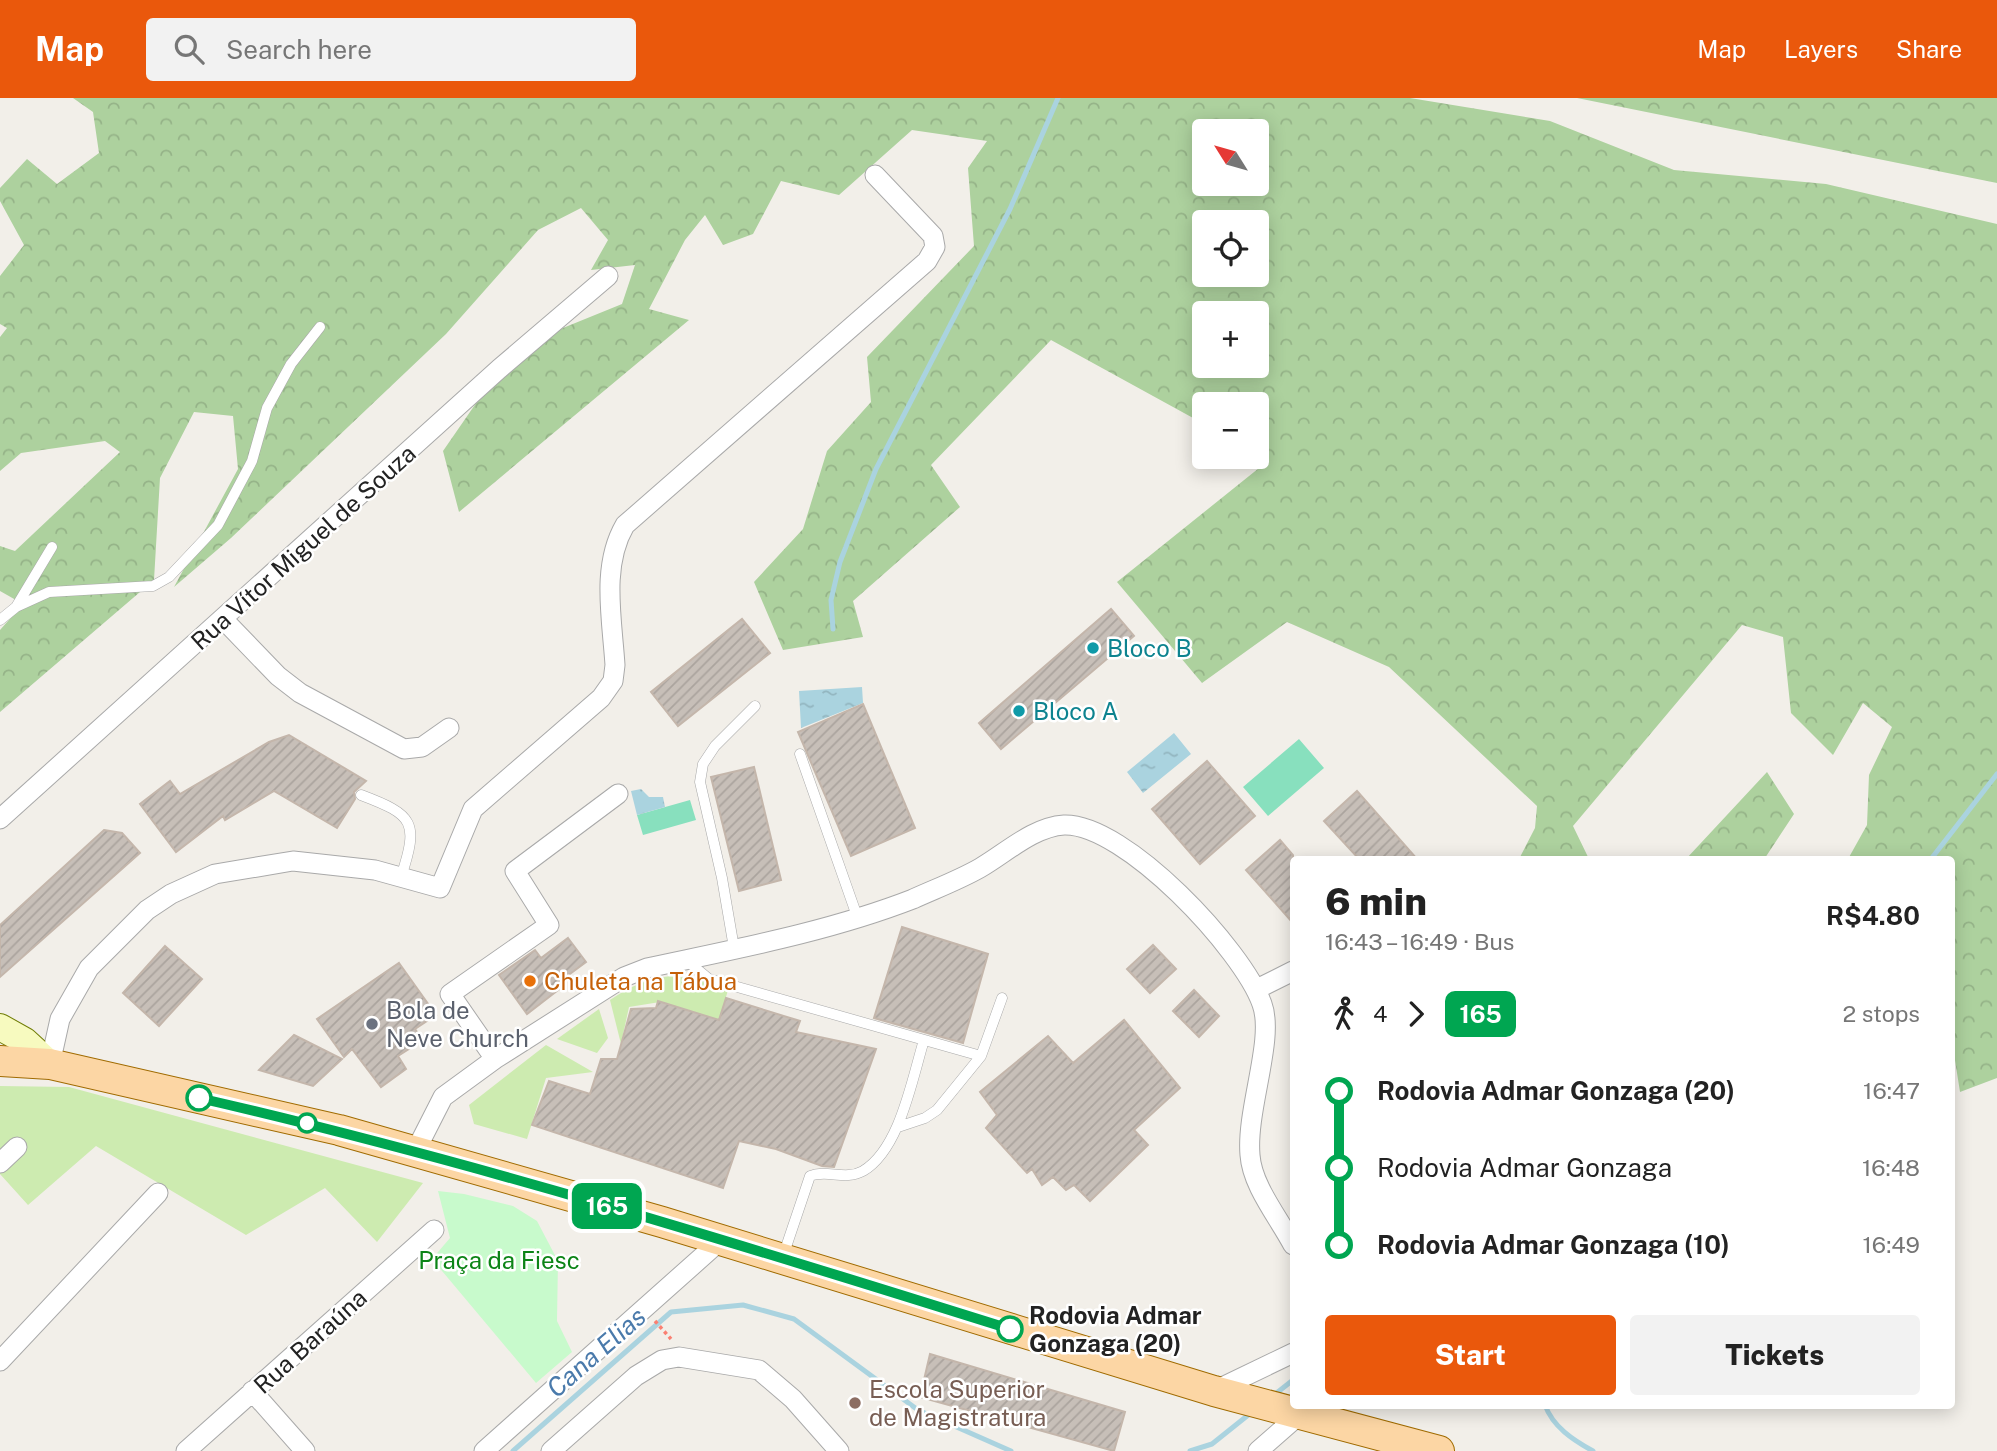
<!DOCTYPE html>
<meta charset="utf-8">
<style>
:root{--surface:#fff;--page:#f2f2f2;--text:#222;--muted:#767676;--accent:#ea580c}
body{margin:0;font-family:"Public Sans",sans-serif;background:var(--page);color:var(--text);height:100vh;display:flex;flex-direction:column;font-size:26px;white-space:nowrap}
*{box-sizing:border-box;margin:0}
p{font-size:23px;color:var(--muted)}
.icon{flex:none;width:38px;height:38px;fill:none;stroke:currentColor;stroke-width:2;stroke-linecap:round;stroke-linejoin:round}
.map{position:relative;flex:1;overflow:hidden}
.panel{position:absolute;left:1290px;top:758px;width:665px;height:553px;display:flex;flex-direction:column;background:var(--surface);border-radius:7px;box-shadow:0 4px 18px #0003}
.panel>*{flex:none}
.badge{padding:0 14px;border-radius:10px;font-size:24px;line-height:46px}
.needle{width:46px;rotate:307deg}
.fabs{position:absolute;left:1192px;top:21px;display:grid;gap:14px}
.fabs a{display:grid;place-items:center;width:77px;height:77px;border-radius:7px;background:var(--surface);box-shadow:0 4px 18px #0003;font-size:35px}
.map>.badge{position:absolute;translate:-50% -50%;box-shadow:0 0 0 4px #fff}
.legs{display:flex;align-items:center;gap:10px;height:77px;padding:0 35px;font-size:23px}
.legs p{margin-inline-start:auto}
.head{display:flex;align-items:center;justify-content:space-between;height:119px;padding:0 35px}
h1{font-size:38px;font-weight:800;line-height:52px}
.primary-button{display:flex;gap:14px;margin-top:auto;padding:14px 35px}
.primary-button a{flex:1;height:80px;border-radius:7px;background:var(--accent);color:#fff;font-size:28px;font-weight:800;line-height:80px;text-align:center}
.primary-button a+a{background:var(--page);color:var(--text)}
ul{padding:0 35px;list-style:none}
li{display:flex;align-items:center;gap:24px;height:77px;font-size:26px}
li i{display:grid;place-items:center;width:10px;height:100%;margin:0 9px;background:currentColor}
li i::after{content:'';width:18px;height:18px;margin:-9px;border:5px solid;border-radius:50%;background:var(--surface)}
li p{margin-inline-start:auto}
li:first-child i{background:linear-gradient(#0000 50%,currentColor 0)}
li:last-child i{background:linear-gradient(currentColor 50%,#0000 0)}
header{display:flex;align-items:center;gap:42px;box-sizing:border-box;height:98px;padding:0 35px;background:var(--accent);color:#fff}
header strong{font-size:33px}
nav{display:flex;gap:38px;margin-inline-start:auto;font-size:24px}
.search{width:490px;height:63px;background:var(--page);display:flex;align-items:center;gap:18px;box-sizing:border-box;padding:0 24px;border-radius:7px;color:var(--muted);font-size:26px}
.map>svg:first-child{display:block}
.grass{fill:#cdebb0}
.forest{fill:url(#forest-crowns);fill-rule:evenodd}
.park{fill:#c8facc}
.pitch{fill:#88e0be}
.water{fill:url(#water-ripples)}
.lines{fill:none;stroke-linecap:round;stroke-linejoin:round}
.stream{stroke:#aad3df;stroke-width:5}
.building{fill:url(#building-hatch);stroke:#c4b6ab;stroke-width:2}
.service-casing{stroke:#a9a9a9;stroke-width:11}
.minor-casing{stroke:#a9a9a9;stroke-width:21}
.secondary-casing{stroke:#707d05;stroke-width:28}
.primary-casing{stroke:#a06b00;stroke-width:32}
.path{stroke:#fa8072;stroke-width:3.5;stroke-dasharray:3.5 3.5;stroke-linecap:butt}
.service{stroke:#fff;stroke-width:10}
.minor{stroke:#fff;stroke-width:19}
.secondary{stroke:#f7fabf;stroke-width:26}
.primary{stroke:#fcd6a4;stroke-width:30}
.line-1-casing{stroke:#fff;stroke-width:16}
.line-1{stroke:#00a651;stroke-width:10}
.culture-dot{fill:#0f9aa8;stroke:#fff;stroke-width:2.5}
.food-dot{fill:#e8710a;stroke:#fff;stroke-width:2.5}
.worship-dot{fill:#6b7280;stroke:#fff;stroke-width:2.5}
.stop-1-dot{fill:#fff;stroke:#00a651;stroke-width:3.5}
.education-dot{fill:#8d6e63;stroke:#fff;stroke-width:2.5}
.labels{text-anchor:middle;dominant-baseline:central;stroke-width:5;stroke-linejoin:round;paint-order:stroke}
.street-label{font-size:24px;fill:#222;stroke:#fff}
.culture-label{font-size:24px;fill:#0d838f;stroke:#fff;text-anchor:start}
.food-label{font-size:24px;fill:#c56008;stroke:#fff;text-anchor:start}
.worship-label{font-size:24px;fill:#5b616d;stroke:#fff;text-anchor:start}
.park-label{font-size:24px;fill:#0c8416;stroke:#fff}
.stop-label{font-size:24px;font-weight:bold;fill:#222;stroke:#fff;text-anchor:start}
.education-label{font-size:24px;fill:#785e54;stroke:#fff;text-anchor:start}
.water-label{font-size:26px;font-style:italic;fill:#4a7aab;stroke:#fff}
</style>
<header>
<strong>Map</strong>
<div class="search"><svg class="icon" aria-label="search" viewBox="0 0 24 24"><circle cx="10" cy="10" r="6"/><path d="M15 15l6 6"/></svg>Search here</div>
<nav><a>Map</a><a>Layers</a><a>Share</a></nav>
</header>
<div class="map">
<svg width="1997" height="1353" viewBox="0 0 1997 1353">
<defs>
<pattern id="forest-crowns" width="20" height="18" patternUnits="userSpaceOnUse" patternTransform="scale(1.75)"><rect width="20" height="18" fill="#add19e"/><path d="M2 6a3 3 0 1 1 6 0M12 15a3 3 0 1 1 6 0" fill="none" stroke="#95b388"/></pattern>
<pattern id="water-ripples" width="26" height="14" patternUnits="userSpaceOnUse" patternTransform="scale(1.75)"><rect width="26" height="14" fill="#aad3df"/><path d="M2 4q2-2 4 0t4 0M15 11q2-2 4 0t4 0" fill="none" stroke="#92b5bf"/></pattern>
<pattern id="building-hatch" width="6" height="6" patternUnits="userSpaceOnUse" patternTransform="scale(1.75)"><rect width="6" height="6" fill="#c7bfb8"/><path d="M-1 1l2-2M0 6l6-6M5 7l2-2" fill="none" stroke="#aba49e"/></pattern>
</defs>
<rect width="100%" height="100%" fill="#f2efe9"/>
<path class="grass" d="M671,878l34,4 24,7 -10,33 -59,-18 -31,5 -8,37 -11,-44c21,-14 36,-21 61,-24z
M599,911l9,29 -11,15 -40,-14z
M546,947l47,27 -47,6 -19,61 -53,-15 -5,-19z
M0,988l69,1 354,96 -46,59 -52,-54 -79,47 -150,-89 -68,59 -28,-31z"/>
<path class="forest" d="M73,0h1337l140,23 124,49 152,14 171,40v854l-37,14 -9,-57v-176h-103l19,-34 2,-50 23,-48 -29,-24 -30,52 -42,-42 -8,-76 -41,-12 -169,201 16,33h-70l16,-31 2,-22 -148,-139 -102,-45 -85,61 -85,-101 152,-122 -12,-8 -1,-48h-52v20l-153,-84 -120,125 29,42 -107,94 10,36 -80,13 -29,-68 49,-53 24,-78 44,-49 -4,-45 107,-111 -6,-78 19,-27 -75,-11 -73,65 -58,-14 -28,53 -30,11 -18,-30 -20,25 -36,69 40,11 -230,192 -16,-61 47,-68 68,-53 64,-26 13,-39 -44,5 17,-30 -27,-32 -43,22 -92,104 -215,204 -57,49 64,-118 -5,-53 -39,-4 -34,66 -6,102 -154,132v-82l23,-26 -23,-13v-45l15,5 105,-99 -15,-11 -84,12 -21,18v-134l7,-9 -7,-4v-48l24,-31 -24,-44v-13l27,-29 30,25 42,-31 -6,-41zM1204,33h52v53h-52zM1204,124h52v53h-52zM1204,215h52v53h-52z
M1577,0h420v85z
M1767,674l27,42 -29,44 3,1h-82z"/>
<path class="park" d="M438,1093l26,3 49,12 24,15 21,40 -1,60 15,31 -36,31 -104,-124 18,-21z"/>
<path class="pitch" d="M1299,641l25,29 -56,48 -25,-29z
M690,702l6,20 -53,15 -6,-20z"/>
<path class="water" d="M862,589l1,16 -62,25 -2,-37z
M1174,635l17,21 -48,39 -16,-21z
M641,691l8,8h14l2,10 -28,8 -6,-24z"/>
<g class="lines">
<path class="stream" d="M833,531l-2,-29 9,-38 36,-93 134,-260 48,-111
M1931,761l66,-85
M1274,1297l19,-15
M1545,1307c8,22 28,35 48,46
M513,1353l158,-139 72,-7 51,14 124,91 93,41
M1190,1353l22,-7 40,-32"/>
</g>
<path class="building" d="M1111,511l23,27 -133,113 -22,-26z
M742,521l28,34 -92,73 -27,-34z
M863,606l52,124 -64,28 -53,-124z
M289,637l77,46 -12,11 1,7 -18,29 -63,-37 -49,29 -2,-4 -47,36 -36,-48 30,-23 10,13 89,-52z
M1207,663l48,55 -55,48 -48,-55z
M754,669l27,113 -42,11 -28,-114z
M1357,693l60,68h-58l-35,-38z
M104,732l18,3 18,20 -140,124v-52z
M1280,742l13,15v68l-47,-53z
M902,829l86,27 -25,89 -89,-25z
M568,840l18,24 -27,20 3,5 -35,27 -28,-39 36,-25 6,8z
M1153,847l23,24 -26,24 -23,-24z
M165,848l37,33 -43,47 -36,-33z
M399,865l37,52 -21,14 8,11 -25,16 8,13 -25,18 -29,-38 -8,8 -27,-38z
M1194,892l25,26 -20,21 -26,-26z
M726,900l74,23 -4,11 80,17 -42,118 -12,-1 -46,-17 -37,-8 -16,47 -191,-63 17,-44 41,13 11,-35h16l14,-50 25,-1 2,-7 61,19z
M1124,922l56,68 -46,42 14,15 -58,56 -16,-16 -8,5 -13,-13 -11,8 -10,-16 -5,4 -41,-45 11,-13 -17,-23 68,-56 25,27z
M294,937l48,24 -29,27 -54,-16z
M930,1256l195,58 -11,39 -194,-54z"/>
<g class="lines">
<defs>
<path id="service" d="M16,509l36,-60
M0,522l16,-13 33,-15 104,-6 16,-9 49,-52 34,-64 15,-53 24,-44 29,-37
M800,656l57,162
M361,697c53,20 58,27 40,82
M734,850l-12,-70 -22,-96 3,-18 12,-18 40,-40
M686,862l23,19 272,77
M898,1029l27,-9 12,-8 44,-54 21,-58
M783,1158l27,-80c17,-7 35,5 53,-5 37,-22 49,-92 61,-131"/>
<path id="minor" d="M223,521l55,57 22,17 104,56 18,-2 27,-19
M0,721l499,-450 109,-93
M1257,891l36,-18
M495,961l-45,-65 99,-69 -34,-54 103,-77
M50,966l10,-45 29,-51 58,-58 24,-16 44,-20 78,-13 82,9 65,18 33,-79 128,-111 12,-17 2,-16c-3,-47 -14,-99 10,-140l302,-264 8,-14 -2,-11 -58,-61
M415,1054l28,-55 52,-38 129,-82 23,-9c88,-19 181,-36 266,-69 22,-10 46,-19 67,-31 26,-15 53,-41 84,-43 61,-2 179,125 198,179 13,35 -16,105 -12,151 2,31 29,63 43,90
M0,1065l17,-16
M0,1263l158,-168
M252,1293l53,60
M1214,1293l79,-38
M186,1353l248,-221
M484,1353l237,-211
M551,1353l85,-75 26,-16 17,-3 80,13 34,29 46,52
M1258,1353l42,-37"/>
<path id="secondary" d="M0,929l25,14 25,23"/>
<path id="primary" d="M0,963l50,3 289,66 323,92 552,169 225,60"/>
</defs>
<use href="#service" class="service-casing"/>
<use href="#minor" class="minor-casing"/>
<use href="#secondary" class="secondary-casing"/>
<use href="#primary" class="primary-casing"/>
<path class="path" d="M655,1223l16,18"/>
<use href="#service" class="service"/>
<use href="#minor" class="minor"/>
<use href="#secondary" class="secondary"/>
<use href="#primary" class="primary"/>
</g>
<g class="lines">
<defs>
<path id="line-1" d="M199,1000c274,63 543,147 811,231"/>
</defs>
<use href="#line-1" class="line-1-casing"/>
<use href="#line-1" class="line-1"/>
</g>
<g class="culture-dot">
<circle cx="1093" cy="550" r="7"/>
<circle cx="1019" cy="613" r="7"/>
</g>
<circle class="food-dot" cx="530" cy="883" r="7"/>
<circle class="worship-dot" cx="372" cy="926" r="7"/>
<g class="stop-1-dot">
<circle cx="199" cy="1000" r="12"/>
<circle cx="307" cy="1025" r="9"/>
<circle cx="1010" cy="1231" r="12"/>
</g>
<circle class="education-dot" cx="855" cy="1305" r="7"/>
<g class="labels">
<g class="street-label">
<text transform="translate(303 449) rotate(-42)">Rua Vítor Miguel de Souza</text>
<text transform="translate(310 1243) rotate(-42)">Rua Baraúna</text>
</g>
<g class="culture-label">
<text x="1107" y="550">Bloco B</text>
<text x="1033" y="613">Bloco A</text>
</g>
<g class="food-label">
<text x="544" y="883">Chuleta na Tábua</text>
</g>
<g class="worship-label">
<text x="386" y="912">Bola de<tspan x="386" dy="28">Neve Church</tspan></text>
</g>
<g class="park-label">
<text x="499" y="1162">Praça da Fiesc</text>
</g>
<g class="stop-label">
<text x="1029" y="1217">Rodovia Admar<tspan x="1029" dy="28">Gonzaga (20)</tspan></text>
</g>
<g class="education-label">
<text x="869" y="1291">Escola Superior<tspan x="869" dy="28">de Magistratura</tspan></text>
</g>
<g class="water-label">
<text transform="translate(596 1254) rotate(-41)">Cana Elias</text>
</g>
</g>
</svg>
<div class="fabs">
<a><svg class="needle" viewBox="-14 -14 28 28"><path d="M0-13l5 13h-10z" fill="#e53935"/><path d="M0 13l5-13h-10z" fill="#767676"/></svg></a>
<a><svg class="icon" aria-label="locate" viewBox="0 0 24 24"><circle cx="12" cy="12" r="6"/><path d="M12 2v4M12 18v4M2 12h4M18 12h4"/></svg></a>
<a>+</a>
<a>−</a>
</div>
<b class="badge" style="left:607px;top:1108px;background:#00a651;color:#fff">165</b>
<section class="panel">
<div class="head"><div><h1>6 min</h1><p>16:43 – 16:49 · Bus</p></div><b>R$4.80</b></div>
<div class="legs"><svg class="icon" aria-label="walk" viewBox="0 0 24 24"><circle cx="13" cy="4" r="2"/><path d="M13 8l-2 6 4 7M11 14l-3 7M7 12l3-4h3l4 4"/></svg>4<svg class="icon" aria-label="forward" viewBox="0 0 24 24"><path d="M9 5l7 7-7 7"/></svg><b class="badge" style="background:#00a651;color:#fff">165</b><p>2 stops</p></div>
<ul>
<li><i style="color:#00a651"></i><b>Rodovia Admar Gonzaga (20)</b><p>16:47</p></li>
<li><i style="color:#00a651"></i><span>Rodovia Admar Gonzaga</span><p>16:48</p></li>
<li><i style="color:#00a651"></i><b>Rodovia Admar Gonzaga (10)</b><p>16:49</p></li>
</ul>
<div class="primary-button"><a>Start</a><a>Tickets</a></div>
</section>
</div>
